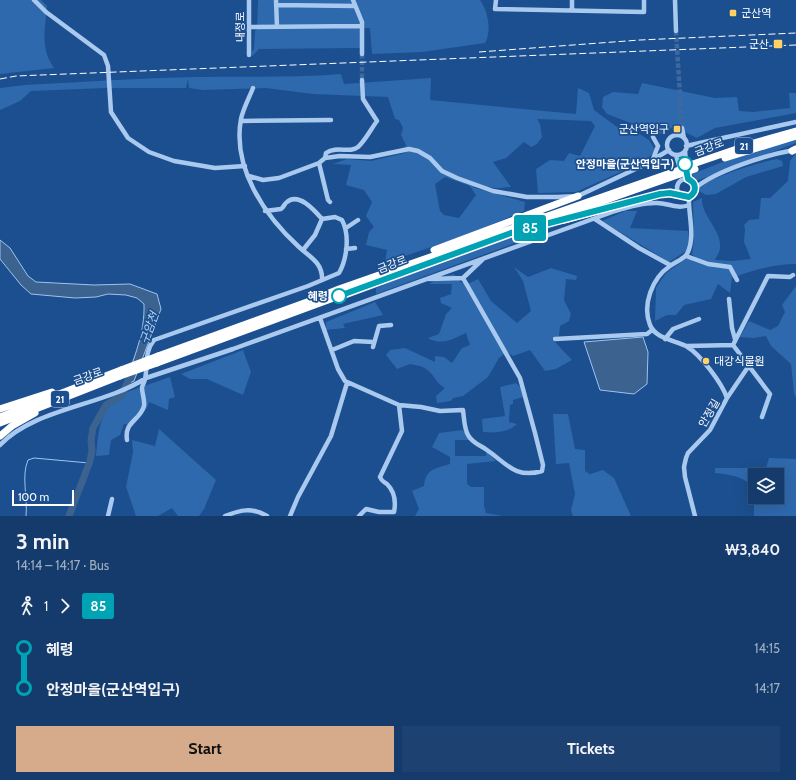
<!DOCTYPE html>
<meta charset="utf-8">
<style>
:root{--surface:#143b6b;--page:#1d4271;--text:#f1f3f6;--muted:#9dadc1;--line:#33557e;--accent:#d6ab8b}
body{margin:0;font-family:Cabin,"Noto Sans KR",sans-serif;background:var(--page);color:var(--text);height:100vh;display:flex;flex-direction:column;font-size:15px;white-space:nowrap}
*{box-sizing:border-box;margin:0}
p{font-size:13px;color:var(--muted)}
.icon{flex:none;width:22px;height:22px;fill:none;stroke:currentColor;stroke-width:2;stroke-linecap:round;stroke-linejoin:round}
.map{position:relative;height:516px;overflow:hidden}
.side{display:flex;flex-direction:column;background:var(--surface);flex:1}
.side>*{flex:none}
.badge{padding:0 8px;border-radius:3px;font-size:14px;line-height:26px}
.controls{position:absolute;left:748px;top:468px;display:grid;gap:8px}
.controls a{display:grid;place-items:center;width:36px;height:36px;border-radius:0px;background:var(--surface);box-shadow:0 4px 16px #0002,0 0 0 1px var(--line);font-size:20px}
.scale{position:absolute;left:12px;bottom:10px;width:62px;box-sizing:border-box;padding-left:4px;border:2px solid #fff;border-top:0;font-size:11px;line-height:14px;white-space:nowrap;color:#fff;-webkit-text-stroke:3px #1b4f8f;paint-order:stroke}
.map>.badge{position:absolute;translate:-50% -50%;box-shadow:0 0 0 2px #fff}
.legs{display:flex;align-items:center;gap:6px;height:44px;padding:0 16px;font-size:13px}
.legs p{margin-inline-start:auto}
.headline{display:flex;align-items:center;justify-content:space-between;height:68px;padding:0 16px}
h1{font-size:22px;font-weight:700;line-height:30px}
.button{display:flex;gap:8px;margin-top:auto;padding:8px 16px}
.button a{flex:1;height:46px;border-radius:0px;background:var(--accent);color:#111;font-size:16px;font-weight:700;line-height:46px;text-align:center}
.button a+a{background:var(--page);color:var(--text)}
ul{padding:0 16px;list-style:none}
li{display:flex;align-items:center;gap:14px;height:40px;font-size:15px}
li i{display:grid;place-items:center;width:6px;height:100%;margin:0 5px;background:currentColor}
li i::after{content:'';width:10px;height:10px;margin:-5px;border:3px solid;border-radius:50%;background:var(--surface)}
li p{margin-inline-start:auto}
li:first-child i{background:linear-gradient(#0000 50%,currentColor 0)}
li:last-child i{background:linear-gradient(currentColor 50%,#0000 0)}
.map>svg:first-child{display:block}
.green{fill:#2e69ad;fill-rule:evenodd}
.water{fill:#3c6290;stroke:#9cc4f0}
.lines{fill:none;stroke-linecap:round;stroke-linejoin:round}
.stream{stroke:#9cc4f0;stroke-width:1}
.river{stroke:#3c6290;stroke-width:7}
.minor-tunnel{stroke:#3d69a0;stroke-width:4.5;stroke-dasharray:4.5 2;stroke-linecap:butt}
.minor{stroke:#a9c9ee;stroke-width:4.5}
.highway{stroke:#fff;stroke-width:7}
.rail{stroke:#fff;stroke-width:1;stroke-dasharray:7 3;stroke-linecap:butt}
.highway-bridge{stroke:#fff;stroke-width:7}
.line-1-casing{stroke:#fff;stroke-width:9}
.line-1{stroke:#00a3b4;stroke-width:6}
.poi-dot{fill:#ffd166;stroke:#1b4f8f;stroke-width:1.5}
.stop-1-dot{fill:#fff;stroke:#00a3b4;stroke-width:2}
.labels{text-anchor:middle;dominant-baseline:central;stroke-width:3.5;stroke-linejoin:round;paint-order:stroke}
.shield{fill:#1b4f8f;stroke:#bbcadd;stroke-width:1}
.shield-label{font-size:10px;font-weight:bold;fill:#fff}
.poi-label{font-size:11px;fill:#fff;stroke:#1b4f8f;text-anchor:start}
.street-label{font-size:11px;fill:#fff;stroke:#1b4f8f}
.stop-label{font-size:11px;font-weight:bold;fill:#fff;stroke:#1b4f8f;text-anchor:end}
.water-label{font-size:12px;font-style:italic;fill:#b5d3f5;stroke:#1b4f8f}
</style>
<div class="map">
<svg width="796" height="516" viewBox="0 0 796 516">
<rect width="100%" height="100%" fill="#1b4f8f"/>
<path class="green" d="M0,0h41l6,6c-2,24 -7,42 7,62l-54,6z
M258,0h222c8,11 12,31 5,43l-63,9 -50,2 -2,-26h-12l2,1v19l-101,1 -7,7v-4l2,-3 1,-18 2,-2z
M341,74l3,10 87,-6 -1,22 146,14 2,-26 11,5 5,17 23,17 18,4 14,9 7,11 -13,11 -67,30 -38,1 -2,-24 14,-9 14,1 5,-8 11,3 15,-30 -4,-5 -54,-2 3,5 2,13 -5,7 -6,3 -7,-5 -18,16 -13,4 18,25 -11,1 -28,-1 53,15 -1,9 -61,25 -78,27 2,-13 -21,-5 3,-13 5,-5 -8,-11 6,-14 -8,-12 -18,-5 5,-20 -18,-1 14,-5 24,2 34,-8 1,-8 -5,-10 2,-7 -4,-8 -4,-1 -7,-22 -75,-3 -47,-6 -63,2 -14,-2 -1,-9 -2,9h-81l-74,3 -11,10 -20,9v-22l25,-3c57,-3 115,-7 173,-8 48,-1 95,1 143,-3zM445,177l25,9 6,9 -17,23 -15,-3 -4,-4 -5,-27z
M642,83l73,15 22,-1 2,14 14,1 37,-4 -1,-15h7v20l-81,15 -18,10 -23,-11 -14,7 -53,-20 -5,-7 1,-10 10,-5 25,2z
M796,139v4l-100,38 -4,-7 41,-16z
M796,153v111c-21,0 -44,6 -64,14l-2,15 -12,-9 -7,15 -27,6 -8,10h-9l-12,6 1,-33 10,-15 20,-14h11l-5,-5 2,-14 -1,-38 9,-4c-1,18 20,32 18,50 0,4 -4,9 -5,12l17,1 19,-2 -7,-17 1,-13 -1,-4 5,-5 10,-1 2,-21h9l18,-17 2,-20z
M777,159l5,2 1,5 -37,11 -30,17 -10,1 -7,-4 1,-6c24,-11 51,-21 77,-26z
M625,211h12l-7,17 58,3 2,10 -4,10 -17,11 -67,-41z
M568,221l-47,20 -145,53v-6l43,-18 86,-32z
M514,267l14,10 23,-9 26,8 -1,4 -10,-1 -2,21 7,14 -2,7 -9,5 -1,10 -7,3 20,21 -16,9 -11,2 -15,-21 -17,6 -6,-4 -8,6 -11,19 -25,19 -10,2 -2,3 -14,2 -1,-7 9,-8c-9,-4 -10,-13 -19,-19 -4,-3 -11,-4 -16,-5l-13,5 -11,-14 4,-5 15,-2 30,14v-6l9,1 8,6 10,-15 8,-3 -4,-12c-13,6 -24,13 -38,5l11,-4 7,-20 6,-6 -11,-5 -1,-5 11,-4 1,-10h-23l15,-8 10,-2 6,8 10,1 8,-4 13,22 26,22 14,-12 -8,-30z
M796,286v112l-2,-5 -3,-29 -20,-18 -5,-10 -12,2 -14,-1 9,-16 21,9 8,-4 7,-14 -3,-7z
M375,302l8,13 -40,9 2,4 -19,2v-8z
M243,350l8,22 -8,23 -36,-16h-17l-9,-5z
M170,377l5,20 -6,2 -1,11 -19,-8 -2,6 -14,18 -9,-2 -4,11 -9,5 -2,15 -13,1c2,-16 2,-37 14,-50 5,-6 13,-7 17,-14z
M516,383l4,4 3,10 -10,3v4l-3,1 -1,17 8,2c-10,9 -21,9 -34,8l-1,-13 23,-3 -5,-29z
M553,414h15l7,35 10,1v21l5,3 13,-4 11,8 17,38h-58l-2,-6 4,-16 -6,-31 -13,1z
M159,429l57,51 -12,29 -5,7h-21l-6,-8 -14,8h-22l-10,-29 7,-35 -1,-12 23,6z
M463,430l6,10h-14v16h31v-5l10,10 -29,3v20l4,3h13v19l2,7 17,3h-88l4,-7 -7,-18 12,-5c2,-18 11,-17 26,-22v-7l-18,-10 7,-14z
M769,458l27,1v57h-42v-11l3,-8h20v-22h-22v13c-13,-12 -23,-13 -40,-15v-5h51z"/>
<path class="water" d="M0,240l10,8 18,28 8,6 58,3 36,-1 27,10 4,15 -27,72 -11,5c11,-26 22,-54 21,-82l-7,-6 -11,-3 -18,-1 -12,3 -21,1 -44,-4 -10,-9 -21,-26z
M643,337l5,15 -1,32 -13,10 -34,-4 -16,-48z"/>
<g class="lines">
<path class="stream" d="M26,516c2,-18 -5,-40 2,-56l6,-2 55,5"/>
<path class="river" d="M69,516l21,-55 2,-10 -1,-11 2,-12 13,-23 16,-10 8,-19"/>
<path class="minor-tunnel" d="M676,31l6,97
M362,54v26"/>
<path class="minor" d="M34,0l12,12 58,43 4,11 3,46 17,26 21,14 25,9 41,7 30,-2
M276,0l1,27
M496,0l-1,9 149,3v-12
M675,0l1,31
M276,5l79,1
M572,10v-10
M249,27l113,-1v-4l-9,-22
M362,54v-28
M249,55v-55
M253,88c-4,10 -10,21 -12,31 -9,49 24,97 58,128 11,10 24,16 23,33
M241,121l90,-1
M682,128l2,10
M676,135l2,-7
M667 145a10 10 0 1 1 20 0a10 10 0 1 1-20 0Z
M653,137l5,9 -5,13
M686,146l110,-24
M685,151l2,22
M676,155l5,17
M325,158l1,-5c11,-8 23,1 32,-6 7,-6 13,-18 19,-26l-14,-22 -1,-19
M319,163l9,37 2,2
M249,176l14,4 16,-2 40,-15 6,-5 15,-2 30,1 39,-8 9,2 12,7 12,13 15,7 36,13 34,6h30l21,-1 66,-31 25,-15
M677 188a9 9 0 1 1 18 0a9 9 0 1 1-18 0Z
M695,188c23,-18 71,-33 99,-38
M689,197c-1,18 7,40 -2,57 -3,5 -12,8 -17,12 -18,12 -28,39 -20,59 6,14 24,15 36,21 14,8 36,37 41,52l-17,32 -22,23 -2,5 -2,9 1,10 10,39
M595,219l44,29 31,17
M346,228l12,-8
M346,249l9,-1
M303,250l12,-15 7,-16
M686,256l22,8 22,3 7,13
M429,279l34,-1
M729,299l3,29 3,11
M320,318l18,51 7,12 54,24 3,26 -22,46c2,5 3,4 7,7 8,8 9,18 7,28h-15l-13,-3 -7,7
M555,339l92,-5 5,-4
M665,339l8,-10 26,-10
M733,345l37,49 -8,23
M687,346l46,-1 35,-69 22,1 3,-2
M373,347l6,-21 12,-1
M332,350l22,-9 19,1
M727,398l21,-31
M399,405l22,2 19,4 23,-1c1,7 1,18 5,25 4,8 12,10 19,15 19,13 28,29 55,21l1,-6 -8,-32 -15,-55 -57,-100 20,-19
M127,440c-3,-19 13,-19 17,-34 1,-7 -2,-12 -2,-18 0,-3 3,-6 3,-9 3,-13 -1,-27 9,-39l154,-54 31,-13c8,-14 11,-38 3,-53l-7,-3 -13,2c-7,-8 -23,-27 -35,-17 -3,2 -3,5 -6,7l-16,2
M0,445c35,-37 103,-39 146,-67l87,-29 382,-138c13,-4 26,-8 40,-8 12,-1 21,7 34,2
M108,516l4,-17
M225,516c15,-6 27,-9 42,0
M290,516l8,-19 33,-61 16,-53"/>
<path class="highway" d="M792,151l4,-2
M725,158l71,-22
M693,164l64,-22 39,-11
M564,220l96,-26 10,-1 10,2
M434,250l144,-54
M158,356l149,-54 32,-13 340,-119
M157,363l296,-109 227,-80
M0,409l52,-17
M0,417l121,-47
M0,423l120,-47
M0,436l12,-10 23,-13"/>
<path class="rail" d="M479,52l161,-12 156,-7
M0,79l16,-3 780,-31"/>
<path class="highway-bridge" d="M680,174l15,-5
M121,370l37,-14
M120,376l37,-13"/>
</g>
<g class="lines">
<defs>
<path id="line-1" d="M339,296l172,-63 149,-39 10,-1 19,4c8,-5 8,-14 -1,-18l-3,-15"/>
</defs>
<use href="#line-1" class="line-1-casing"/>
<use href="#line-1" class="line-1"/>
</g>
<g class="poi-dot">
<rect x="729" y="9" width="8" height="8" rx="2"/>
<rect x="773" y="39" width="10" height="10" rx="2"/>
<rect x="673" y="125" width="8" height="8" rx="2"/>
<circle cx="706" cy="361" r="4"/>
</g>
<g class="stop-1-dot">
<circle cx="685" cy="164" r="7"/>
<circle cx="339" cy="296" r="7"/>
</g>
<g class="labels">
<g class="shield">
<rect x="735" y="138" width="18" height="16" rx="3"/>
<rect x="51" y="391" width="18" height="16" rx="3"/>
</g>
<g class="shield-label">
<text x="744" y="146">21</text>
<text x="60" y="399">21</text>
</g>
<g class="poi-label">
<text x="741" y="13">군산역</text>
<text x="769" y="44" text-anchor="end">군산</text>
<text x="669" y="129" text-anchor="end">군산역입구</text>
<text x="714" y="361">대강식물원</text>
</g>
<g class="street-label">
<text transform="translate(240 27) rotate(-90)">내정로</text>
<text transform="translate(709 147) rotate(-21)">금강로</text>
<text transform="translate(392 264) rotate(-21)">금강로</text>
<text transform="translate(88 376) rotate(-20)">금강로</text>
<text transform="translate(709 413) rotate(-60)">안정길</text>
</g>
<g class="stop-label">
<text x="674" y="164">안정마을(군산역입구)</text>
<text x="328" y="296">혜령</text>
</g>
<g class="water-label">
<text transform="translate(149 328) rotate(-70)">구암천</text>
</g>
</g>
</svg>
<div class="controls">
<a><svg class="icon" aria-label="layers" viewBox="0 0 24 24"><path d="M12 4l9 5-9 5-9-5zM3 14l9 5 9-5"/></svg></a>
</div>
<div class="scale">100 m</div>
<b class="badge" style="left:530px;top:228px;background:#00a3b4;color:#fff">85</b>
</div>
<section class="side">
<div class="headline"><div><h1>3 min</h1><p>14:14 – 14:17 · Bus</p></div><b>₩3,840</b></div>
<div class="legs"><svg class="icon" aria-label="walk" viewBox="0 0 24 24"><circle cx="13" cy="4" r="2"/><path d="M13 8l-2 6 4 7M11 14l-3 7M7 12l3-4h3l4 4"/></svg>1<svg class="icon" aria-label="forward" viewBox="0 0 24 24"><path d="M9 5l7 7-7 7"/></svg><b class="badge" style="background:#00a3b4;color:#fff">85</b></div>
<ul>
<li><i style="color:#00a3b4"></i><b>혜령</b><p>14:15</p></li>
<li><i style="color:#00a3b4"></i><b>안정마을(군산역입구)</b><p>14:17</p></li>
</ul>
<div class="button"><a>Start</a><a>Tickets</a></div>
</section>
